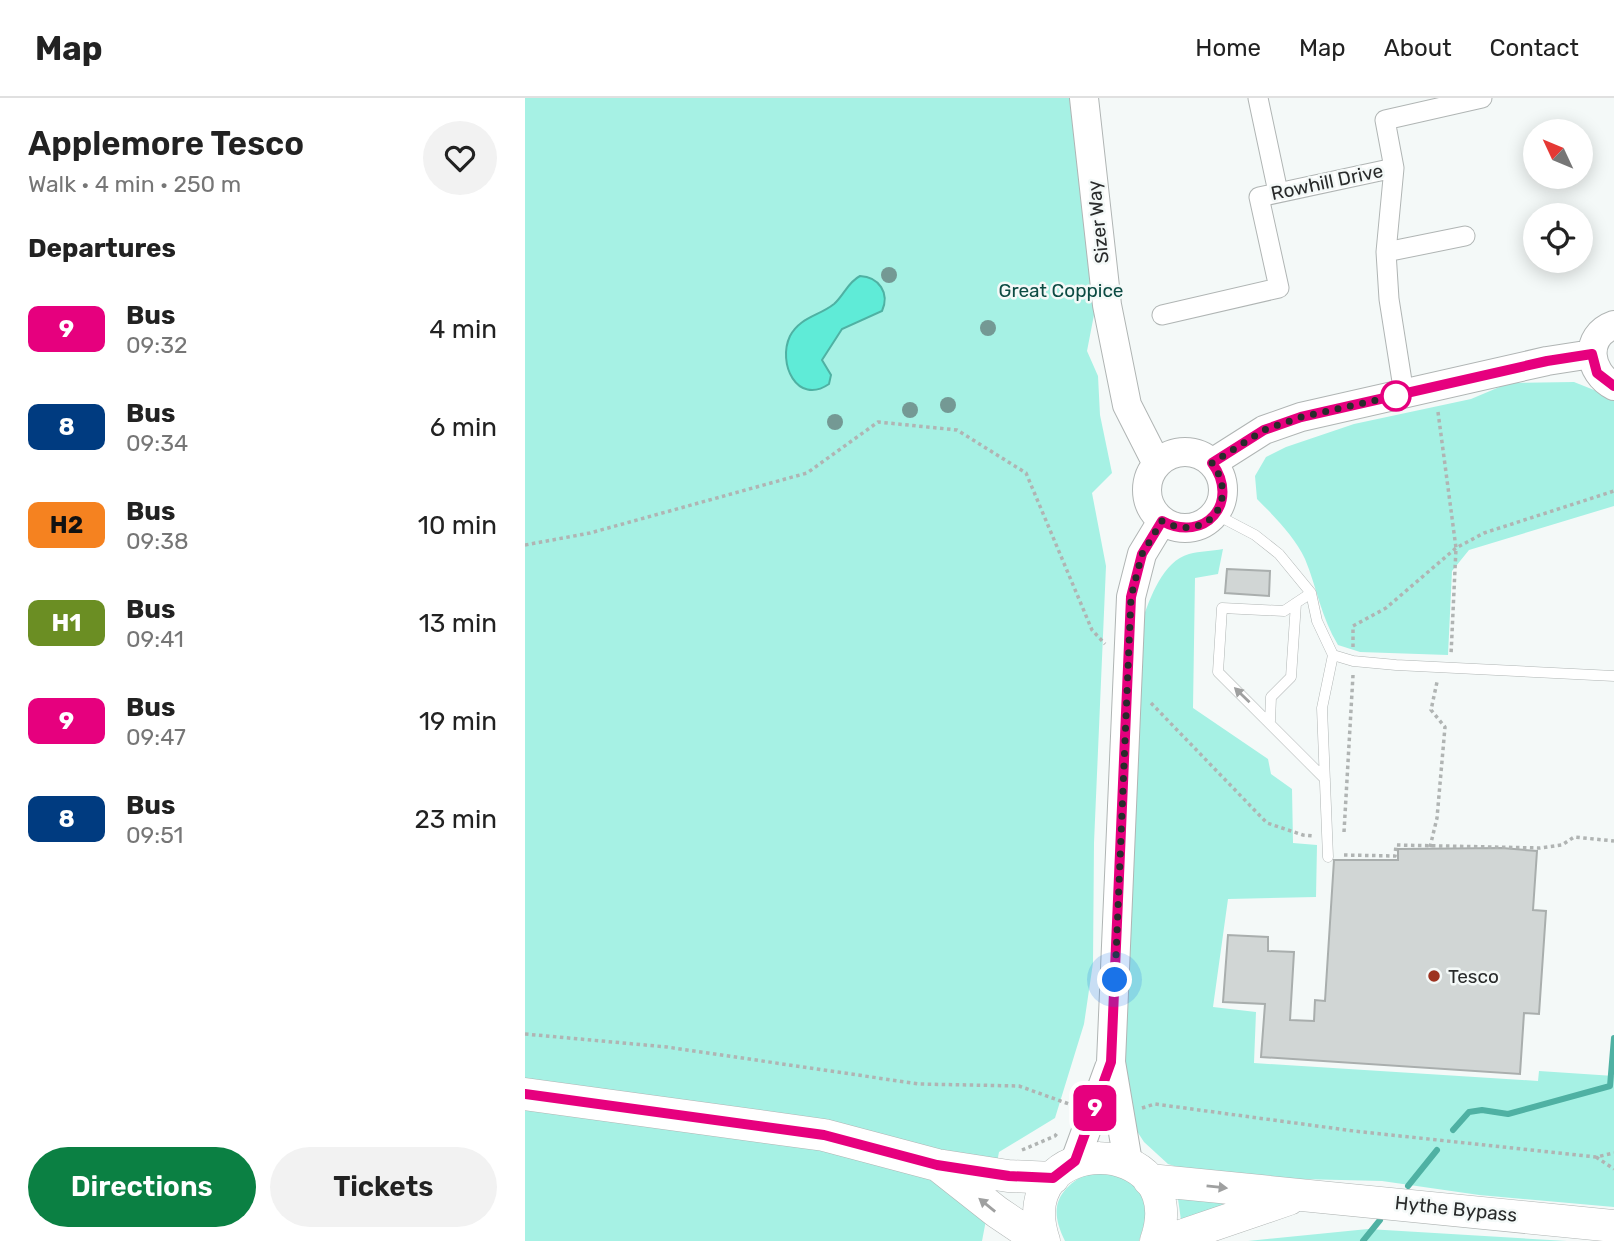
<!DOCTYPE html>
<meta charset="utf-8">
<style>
:root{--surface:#fff;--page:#f2f2f2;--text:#222;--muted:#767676;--line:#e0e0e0;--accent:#0b8043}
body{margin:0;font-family:Rubik,sans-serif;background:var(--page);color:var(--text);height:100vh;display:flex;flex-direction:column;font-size:26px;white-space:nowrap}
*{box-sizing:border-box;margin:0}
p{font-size:23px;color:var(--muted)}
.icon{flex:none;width:38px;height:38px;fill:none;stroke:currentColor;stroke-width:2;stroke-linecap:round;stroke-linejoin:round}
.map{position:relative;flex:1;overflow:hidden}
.panel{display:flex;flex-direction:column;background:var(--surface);width:525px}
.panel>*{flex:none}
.badge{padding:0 14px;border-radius:10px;font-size:24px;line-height:46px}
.needle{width:46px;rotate:314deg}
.fabs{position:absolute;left:998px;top:21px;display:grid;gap:14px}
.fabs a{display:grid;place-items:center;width:70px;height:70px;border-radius:50%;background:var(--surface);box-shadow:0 4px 18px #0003;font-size:35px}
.you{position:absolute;width:35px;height:35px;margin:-18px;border:5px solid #fff;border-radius:50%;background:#1a73e8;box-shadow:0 0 0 10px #1a73e833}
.map>.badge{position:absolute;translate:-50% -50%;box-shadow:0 0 0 4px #fff}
h2{padding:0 28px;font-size:26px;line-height:63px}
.round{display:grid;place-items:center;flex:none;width:74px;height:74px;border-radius:37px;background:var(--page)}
.head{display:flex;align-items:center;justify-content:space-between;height:119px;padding:0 28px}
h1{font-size:33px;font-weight:600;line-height:52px}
.cta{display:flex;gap:14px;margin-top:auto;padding:14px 28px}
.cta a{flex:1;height:80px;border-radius:42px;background:var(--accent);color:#fff;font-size:28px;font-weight:600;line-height:80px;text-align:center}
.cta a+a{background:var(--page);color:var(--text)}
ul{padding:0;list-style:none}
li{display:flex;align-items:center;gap:21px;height:98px;padding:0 28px}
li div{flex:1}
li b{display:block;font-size:26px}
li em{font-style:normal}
li .badge{min-width:77px;font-weight:700;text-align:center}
header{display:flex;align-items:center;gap:42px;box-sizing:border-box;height:98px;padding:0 35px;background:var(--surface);border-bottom:2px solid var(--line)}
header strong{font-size:33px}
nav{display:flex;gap:38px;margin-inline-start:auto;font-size:24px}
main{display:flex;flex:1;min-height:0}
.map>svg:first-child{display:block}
.green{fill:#a6f1e4}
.water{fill:#5febd7;stroke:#4fb1a3;stroke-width:2}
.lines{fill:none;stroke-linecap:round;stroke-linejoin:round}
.stream{stroke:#4fb1a3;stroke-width:6}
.building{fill:#d1d6d5;stroke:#a9aead;stroke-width:2}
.lane-casing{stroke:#b0b5b4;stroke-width:11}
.street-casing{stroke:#b0b5b4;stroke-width:21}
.secondary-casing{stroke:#b0b5b4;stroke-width:30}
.primary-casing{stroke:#b0b5b4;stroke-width:33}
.path{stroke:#b0b4b3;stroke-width:3.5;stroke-dasharray:3.5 3.5;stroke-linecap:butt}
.lane{stroke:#fff;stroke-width:10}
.street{stroke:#fff;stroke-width:19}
.secondary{stroke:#fff;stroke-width:28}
.primary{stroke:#fff;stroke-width:32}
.tree{fill:#749994}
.oneway{fill:#9fa0a0}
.line-casing{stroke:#fff;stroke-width:16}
.line{stroke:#e6007e;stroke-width:10}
.walk{stroke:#292b2b;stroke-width:7;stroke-dasharray:0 12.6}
.stop-dot{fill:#fff;stroke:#e6007e;stroke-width:3.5}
.poi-dot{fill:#9d3320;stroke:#f4f9f8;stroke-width:2.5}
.labels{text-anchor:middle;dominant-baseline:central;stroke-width:5;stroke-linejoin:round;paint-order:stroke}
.street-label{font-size:19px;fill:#292b2b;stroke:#f4f9f8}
.park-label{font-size:19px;fill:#0c4b43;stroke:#f4f9f8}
.poi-label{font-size:19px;fill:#292b2b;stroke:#f4f9f8;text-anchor:start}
</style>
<header>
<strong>Map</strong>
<nav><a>Home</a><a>Map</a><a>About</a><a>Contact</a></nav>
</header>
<main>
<section class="panel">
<div class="head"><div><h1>Applemore Tesco</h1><p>Walk · 4 min · 250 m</p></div><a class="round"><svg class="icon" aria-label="heart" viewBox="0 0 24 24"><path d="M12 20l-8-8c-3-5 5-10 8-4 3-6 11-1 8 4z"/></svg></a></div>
<h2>Departures</h2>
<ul>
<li><span class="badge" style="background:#e6007e;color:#fff">9</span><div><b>Bus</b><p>09:32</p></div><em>4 min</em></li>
<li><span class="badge" style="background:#003b80;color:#fff">8</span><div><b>Bus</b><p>09:34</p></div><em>6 min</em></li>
<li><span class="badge" style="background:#f58220;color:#111">H2</span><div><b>Bus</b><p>09:38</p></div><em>10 min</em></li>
<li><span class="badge" style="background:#6b8e23;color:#fff">H1</span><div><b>Bus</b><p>09:41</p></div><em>13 min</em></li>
<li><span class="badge" style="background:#e6007e;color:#fff">9</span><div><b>Bus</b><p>09:47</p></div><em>19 min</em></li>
<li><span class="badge" style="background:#003b80;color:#fff">8</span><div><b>Bus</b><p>09:51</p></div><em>23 min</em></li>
</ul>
<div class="cta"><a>Directions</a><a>Tickets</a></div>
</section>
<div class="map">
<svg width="1089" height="1143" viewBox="0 0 1089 1143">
<rect width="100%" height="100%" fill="#f4f9f8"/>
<path class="green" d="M0,0h551l22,196 -11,57 11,25 2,39 12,58 -20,20 14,73 -12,277 -1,120 -9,61 -29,94 -56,34 -17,89h-457z
M1049,284l40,16v108l-145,44 -17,21 -4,84 -88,-3 -22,-7c-17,-28 -21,-57 -33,-86 -10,-22 -31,-43 -48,-60l-2,-23 11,-19 20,-10 68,-23 117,-25 38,-16z
M698,451l-5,25 -23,4 -2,130 75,51 3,15 21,15 1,54 24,2 -1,52 -88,2 -15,108 43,5 -2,51 284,18 1,-10 75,5v131l-135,-12 -97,-14 -162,-4 -30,-6 -22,-7 -24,-22 -11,-17 -9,-59 18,-445c8,-23 21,-60 47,-67 11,-3 23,-3 34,-5z
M568,1071l42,12 14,27 -10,33h-74c-19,-38 -4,-53 28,-72z
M652,1094l55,7v7l-51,14z
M843,1131l199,12h-319z"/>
<path class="water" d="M335,178c19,1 30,17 22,35l-40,18 -20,31 9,15 -2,9c-32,22 -52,-21 -39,-48 10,-19 29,-20 44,-32 10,-9 14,-22 26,-28z"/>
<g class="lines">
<path class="stream" d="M928,1032l16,-18 13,-2 26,4 102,-28 4,-48
M883,1088l29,-36
M838,1143l17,-21"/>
</g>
<path class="building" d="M702,471l43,2 -1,25 -44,-3z
M977,750l35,3 -4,59 13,1 -7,103 -15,-1 -4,61 -259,-17 4,-53 -42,-2 5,-67 40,2v14l26,1 -4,68 24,1 1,-21 10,1 9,-141h64v-11z"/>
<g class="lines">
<defs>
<path id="lane" d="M690,416l40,21 24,19 32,39 6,28 16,34 -11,53 6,149
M786,495l-27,18 -62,-3 -4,64 107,107
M808,557l20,6 43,4 218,11
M745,623l1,-24 20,-20 5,-74"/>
<path id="street" d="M733,0l20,94
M861,154l79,-16
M637,217l117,-27 -20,-91 135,-29
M879,296l-15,-95 -3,-47 8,-84 -9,-48 97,-22"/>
<path id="secondary" d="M559,0l23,207 20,100 30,59
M1089,227c-31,11 -26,48 0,61
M622 392a38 38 0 1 1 76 0a38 38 0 1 1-76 0Z
M687,365l52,-33 37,-13 246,-56 45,-7
M550,1063l34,-93
M603,1064l-17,-100 20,-465 11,-43 20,-33"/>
<path id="primary" d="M0,996l299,41 113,30 71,11 45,2
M415,1069l57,45 43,29
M624,1082l465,46
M519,1143c-37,-112 150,-109 112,0
M641,1143l123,-42"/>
</defs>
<use href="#lane" class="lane-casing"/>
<use href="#street" class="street-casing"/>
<use href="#secondary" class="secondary-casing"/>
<use href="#primary" class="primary-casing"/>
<path class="path" d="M913,314l18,136 -5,107
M0,447l65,-12 217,-60 71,-51 79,8 69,43 66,157 13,14
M828,549v-21l33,-18 70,-60 28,-15 130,-42
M626,605l116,120 36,12 11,1
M819,734l9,-157
M905,749l7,-29 8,-91 -14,-17 6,-28
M819,757l51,1 1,-11 144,3 22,-3 12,-8 40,4
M0,936l142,13 252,37 100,2 50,18
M617,1010l13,-4 199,27 242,26 18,-4
M497,1052l33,-14 3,-4
M1071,1059l18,12"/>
<use href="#lane" class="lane"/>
<use href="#street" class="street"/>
<use href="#secondary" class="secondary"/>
<use href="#primary" class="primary"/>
</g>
<g class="tree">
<circle cx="364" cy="177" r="8"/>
<circle cx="463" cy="230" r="8"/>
<circle cx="423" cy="307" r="8"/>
<circle cx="385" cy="312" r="8"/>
<circle cx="310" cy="324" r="8"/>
</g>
<defs><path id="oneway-solid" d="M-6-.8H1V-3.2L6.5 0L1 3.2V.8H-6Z" transform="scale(1.75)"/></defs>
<g class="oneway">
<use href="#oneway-solid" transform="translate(717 597) rotate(-136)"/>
<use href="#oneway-solid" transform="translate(692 1089) rotate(6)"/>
<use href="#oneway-solid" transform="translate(462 1107) rotate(-141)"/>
</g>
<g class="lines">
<defs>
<path id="line" d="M0,996l299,41 113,30 72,11 44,2 22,-17 36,-99 20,-465 11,-43 20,-33c43,23 79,-19 50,-58l52,-33 37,-13 246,-56 45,-7 5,19 17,13"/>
</defs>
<use href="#line" class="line-casing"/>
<use href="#line" class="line"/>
<path class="walk" d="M590,882l16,-383 11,-43 20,-33c43,23 79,-19 50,-58l52,-33 37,-13 103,-23 -8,2"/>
</g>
<circle class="stop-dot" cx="871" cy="298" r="14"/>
<circle class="poi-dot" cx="909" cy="878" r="7"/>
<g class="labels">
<g class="street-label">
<text transform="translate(802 84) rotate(-12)">Rowhill Drive</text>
<text transform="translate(573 124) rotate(-96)">Sizer Way</text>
<text transform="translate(931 1111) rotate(6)">Hythe Bypass</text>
</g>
<g class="park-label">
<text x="536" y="192">Great Coppice</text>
</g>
<g class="poi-label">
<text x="923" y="878">Tesco</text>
</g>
</g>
</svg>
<div class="fabs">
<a><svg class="needle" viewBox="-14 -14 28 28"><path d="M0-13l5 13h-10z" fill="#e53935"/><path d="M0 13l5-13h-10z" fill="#767676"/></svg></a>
<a><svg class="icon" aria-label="locate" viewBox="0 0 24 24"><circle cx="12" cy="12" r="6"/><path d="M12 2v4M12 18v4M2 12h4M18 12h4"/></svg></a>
</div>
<div class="you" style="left:590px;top:882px"></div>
<b class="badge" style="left:570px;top:1010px;background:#e6007e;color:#fff">9</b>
</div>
</main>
